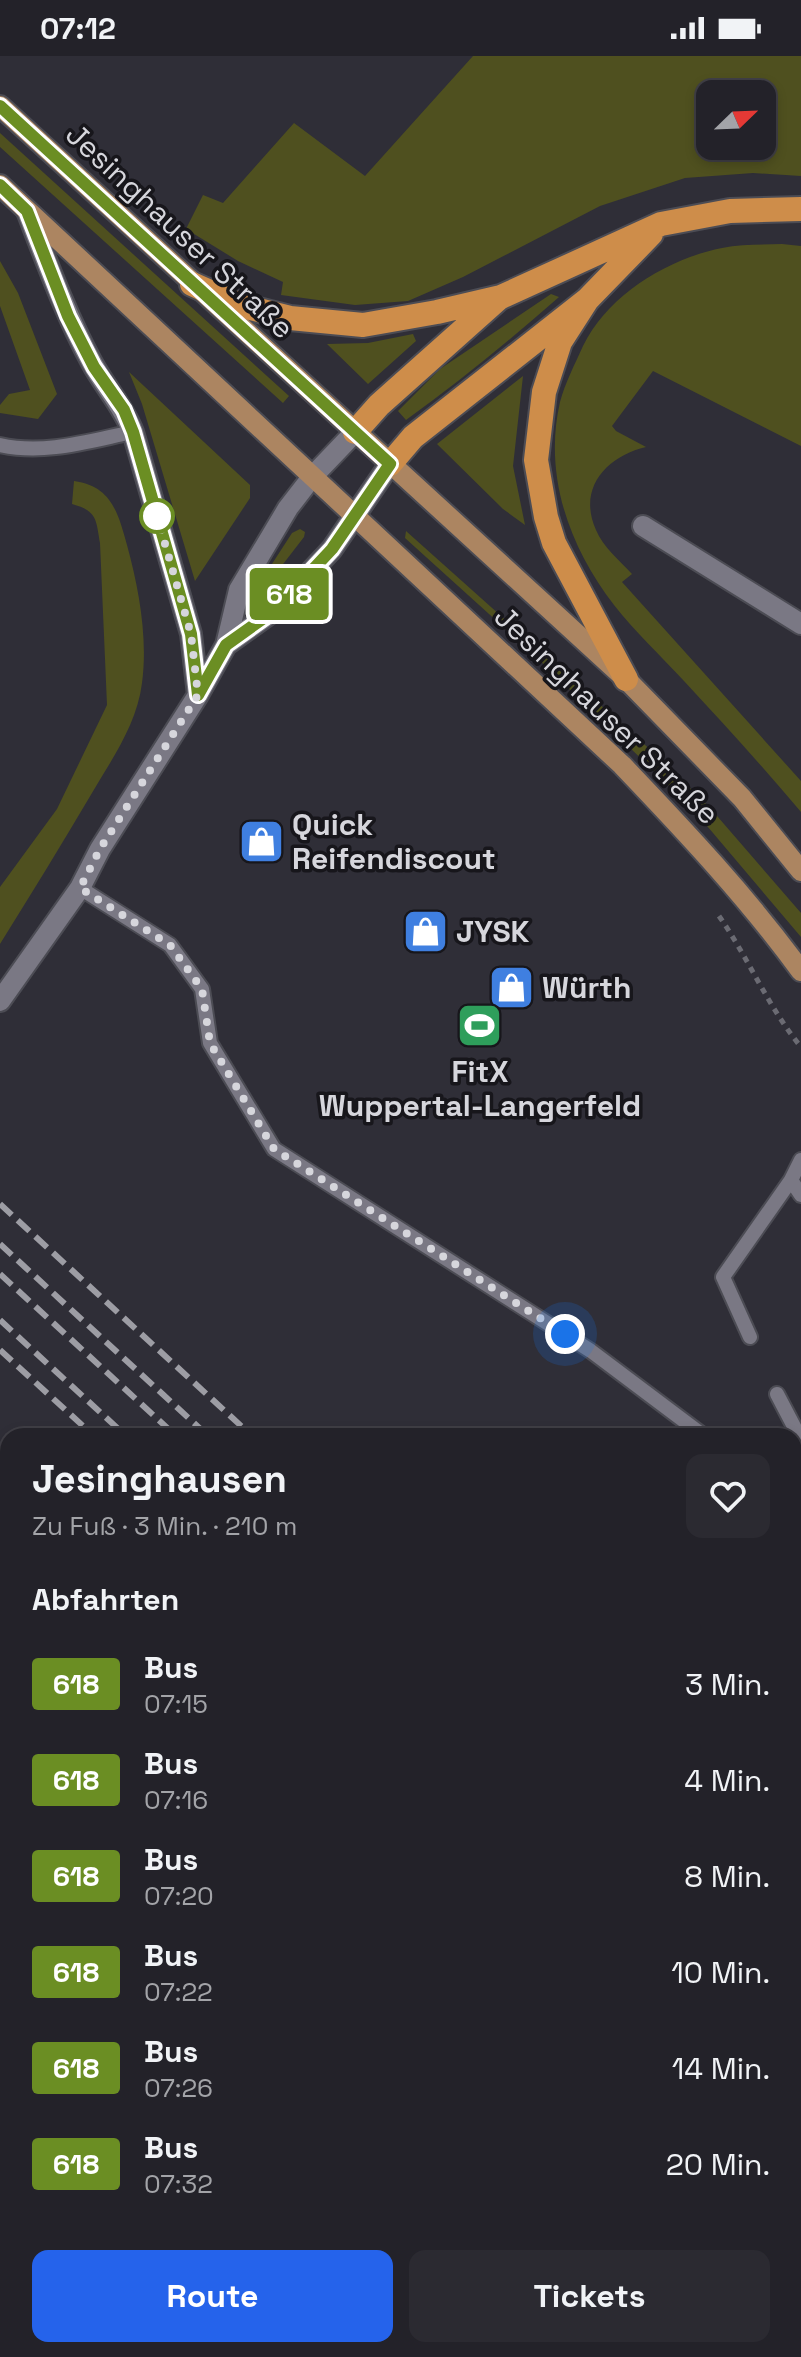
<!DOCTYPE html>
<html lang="de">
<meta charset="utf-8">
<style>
:root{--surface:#232229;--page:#2b2a31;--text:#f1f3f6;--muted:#a3a4a8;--line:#403f46;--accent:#2563eb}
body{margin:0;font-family:"Space Grotesk",sans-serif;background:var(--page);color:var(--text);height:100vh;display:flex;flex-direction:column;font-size:30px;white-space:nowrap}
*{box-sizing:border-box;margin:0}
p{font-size:26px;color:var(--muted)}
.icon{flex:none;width:44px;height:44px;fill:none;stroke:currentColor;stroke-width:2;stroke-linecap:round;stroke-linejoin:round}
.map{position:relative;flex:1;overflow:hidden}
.panel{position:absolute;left:0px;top:1372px;width:802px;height:930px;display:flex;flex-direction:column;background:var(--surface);border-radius:24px 24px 0 0;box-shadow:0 4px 12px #0003,0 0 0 2px var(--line)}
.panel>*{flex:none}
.badge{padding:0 16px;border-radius:6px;font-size:28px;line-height:52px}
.needle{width:52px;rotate:67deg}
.tools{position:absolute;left:696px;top:24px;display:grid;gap:16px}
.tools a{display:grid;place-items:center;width:80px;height:80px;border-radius:16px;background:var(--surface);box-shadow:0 4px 12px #0003,0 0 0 2px var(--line);font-size:40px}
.you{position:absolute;width:40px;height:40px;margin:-20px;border:6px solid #fff;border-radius:50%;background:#1a73e8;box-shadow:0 0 0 12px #1a73e833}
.map>.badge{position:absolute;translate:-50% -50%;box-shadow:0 0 0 4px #fff}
h2{padding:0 32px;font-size:30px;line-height:72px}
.round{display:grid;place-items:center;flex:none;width:84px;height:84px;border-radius:16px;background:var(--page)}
.head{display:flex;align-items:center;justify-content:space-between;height:136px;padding:0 32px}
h1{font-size:38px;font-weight:700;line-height:60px}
.cta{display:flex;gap:16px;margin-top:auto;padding:16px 32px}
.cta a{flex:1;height:92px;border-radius:16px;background:var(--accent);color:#fff;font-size:32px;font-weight:700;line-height:92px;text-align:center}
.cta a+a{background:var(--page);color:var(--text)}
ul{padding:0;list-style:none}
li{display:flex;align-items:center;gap:24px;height:96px;padding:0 32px}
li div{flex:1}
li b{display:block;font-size:30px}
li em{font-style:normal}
li .badge{min-width:88px;font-weight:700;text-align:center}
.status{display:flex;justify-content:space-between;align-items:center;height:56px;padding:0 40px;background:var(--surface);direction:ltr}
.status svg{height:22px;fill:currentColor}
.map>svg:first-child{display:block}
.green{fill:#4f501f;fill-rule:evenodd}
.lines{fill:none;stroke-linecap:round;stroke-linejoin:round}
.service-casing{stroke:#4c4c54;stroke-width:18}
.minor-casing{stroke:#4c4c54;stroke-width:24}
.tertiary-casing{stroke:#4c4c54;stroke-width:24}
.primary-casing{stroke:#4c4c54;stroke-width:24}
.motorway-casing{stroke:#4c4c54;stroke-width:28}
.path{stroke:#6b6b73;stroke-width:5;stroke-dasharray:6 6;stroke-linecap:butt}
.service{stroke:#7a7884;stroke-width:14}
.minor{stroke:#7a7884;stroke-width:20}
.tertiary{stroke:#7a7884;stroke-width:20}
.primary{stroke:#ac8561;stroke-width:20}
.motorway{stroke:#ce8d4a;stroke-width:24}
.rail{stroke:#9d9da4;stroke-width:6;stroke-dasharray:16 8;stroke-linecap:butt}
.line-casing{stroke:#fff;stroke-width:18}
.line{stroke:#6b8e23;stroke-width:12}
.walk{stroke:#d6d6dc;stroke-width:8;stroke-dasharray:0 14.4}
.stop-dot{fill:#fff;stroke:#6b8e23;stroke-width:4}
.labels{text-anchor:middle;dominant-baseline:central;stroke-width:7;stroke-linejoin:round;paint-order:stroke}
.street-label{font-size:30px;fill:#d6d6dc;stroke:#17161b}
.poi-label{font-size:30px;font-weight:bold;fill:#d6d6dc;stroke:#17161b;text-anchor:start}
</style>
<div class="status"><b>07:12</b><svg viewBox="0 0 49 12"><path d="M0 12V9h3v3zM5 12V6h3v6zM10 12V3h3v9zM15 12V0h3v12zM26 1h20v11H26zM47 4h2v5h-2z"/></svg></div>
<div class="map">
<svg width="801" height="2301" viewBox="0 0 801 2301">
<rect width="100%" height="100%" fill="#2f2e37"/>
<path class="green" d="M473,0h328v120l-48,-3 -68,5 -85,28 -137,71 -55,24 -53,4 -74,-10 2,-13 -45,-21 -52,-32 17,-34 20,8 71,-80 71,53zM710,38h52v52h-52z
M0,77l289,263 -6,7 -283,-256z
M782,188l19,2v200l-148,-75 -41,55 4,5 30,16c-39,9 -69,41 -50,83 7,17 24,31 36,44l-10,8 179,199v31c-38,-45 -77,-88 -117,-131 -23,-25 -49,-49 -70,-76 -44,-57 -71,-129 -54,-203 5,-19 15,-38 23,-56 25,-51 84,-87 139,-98 19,-4 41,-3 60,-4z
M0,205l18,32 39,101 -19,25 -38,-6v-8l9,-11 21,-4 -30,-84z
M551,238l8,3c-49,43 -99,84 -153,123l-8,-9 42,-42z
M413,278l3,7 -48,43 -41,-40 41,-1z
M129,316l121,113v13l-55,83 -53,-177z
M523,320l-10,90 12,59 -22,-16 -66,-65z
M74,425c37,5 44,31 53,64 12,44 21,93 15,138 -5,41 -30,76 -50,110 -30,51 -61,101 -92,151v-57l57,-78 50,-104 -7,-162c-4,-24 -3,-32 -28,-39z
M300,473l5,3 -1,5 -54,70 -2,-6 44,-68z
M406,475l258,231 47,47 90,104v24l-110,-130 -159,-154 -127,-115z
M0,2194l8,7v93h91l-6,7h-93z
M307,2294h197l-9,7h-189z"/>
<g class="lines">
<defs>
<path id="service" d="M0,389c45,10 89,-4 133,-13
M80,832l90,57 32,44 8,54 64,106 317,202 113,85
M801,1104l-10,20 10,15
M750,1281l-27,-60 68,-97
M777,1338l24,46
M794,1491l7,-4
M794,1501l7,10"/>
<path id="minor" d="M643,470l158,98
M794,2053l7,-6
M0,2151l8,8"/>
<path id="tertiary" d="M27,155c20,52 39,104 65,152 13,24 31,43 41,69l58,202 7,61
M226,589l49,-35 57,-61 58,-85
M0,945l80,-113 20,-39 98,-154 28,-50 13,-55 49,-82 24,-31 43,-45"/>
<path id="primary" d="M0,50l626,573 116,119 59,73
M0,129l622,580c63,66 125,132 179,206"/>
<path id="motorway" d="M192,228l47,21 51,13 73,7 74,-13 64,-15 160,-73 69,-13 71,-2
M587,244l-27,42 -16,50 -8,68 10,57 8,26 72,136
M355,376l24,-27 120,-107
M390,408l23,-27 174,-137 64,-66
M794,2130l7,-5
M794,2209l7,-5
M556,2301l10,-7
M666,2301l9,-7
M798,2301l3,-2"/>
</defs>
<use href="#service" class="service-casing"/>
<use href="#minor" class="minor-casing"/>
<use href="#tertiary" class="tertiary-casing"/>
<use href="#primary" class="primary-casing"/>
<use href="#motorway" class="motorway-casing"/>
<path class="path" d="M719,860c30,43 49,91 82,131"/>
<use href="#service" class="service"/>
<use href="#minor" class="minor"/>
<use href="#tertiary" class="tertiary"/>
<use href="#primary" class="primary"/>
<use href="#motorway" class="motorway"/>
<path class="rail" d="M0,1148l252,232
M0,1188l208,192
M0,1218l176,162
M0,1264l126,116
M0,1294l94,86
M794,1879l7,7
M794,1920l7,7
M794,1950l7,6
M794,1994l7,6
M794,2023l7,6"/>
</g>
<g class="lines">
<defs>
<path id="line" d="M0,50l390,358 -58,85 -57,61 -49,35 -28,50 -7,-61 -58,-202 -9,-22 -30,-43 -26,-51 -41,-105 -27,-26"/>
</defs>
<use href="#line" class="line-casing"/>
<use href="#line" class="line"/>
<path class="walk" d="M157,460l34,118 7,61 -98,154 -20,39 90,57 32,44 8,54 64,106 291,185"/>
</g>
<defs>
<symbol id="shop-square" viewBox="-11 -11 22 22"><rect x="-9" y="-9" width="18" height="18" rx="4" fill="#3f7fe0" stroke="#17161b"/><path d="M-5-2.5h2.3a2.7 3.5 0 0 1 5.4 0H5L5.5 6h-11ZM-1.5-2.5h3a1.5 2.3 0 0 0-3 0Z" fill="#fff"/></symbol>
<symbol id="stadium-square" viewBox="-11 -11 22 22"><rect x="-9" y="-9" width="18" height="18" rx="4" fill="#2e9e5b" stroke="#17161b"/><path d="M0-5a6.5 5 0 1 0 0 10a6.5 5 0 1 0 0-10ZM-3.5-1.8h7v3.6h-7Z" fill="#fff"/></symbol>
</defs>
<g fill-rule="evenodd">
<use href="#shop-square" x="236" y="760" width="51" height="51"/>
<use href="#shop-square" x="400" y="850" width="51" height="51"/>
<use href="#shop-square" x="486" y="906" width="51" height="51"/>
<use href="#stadium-square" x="454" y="944" width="51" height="51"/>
</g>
<circle class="stop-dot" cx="157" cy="460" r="16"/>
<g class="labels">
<g class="street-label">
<text transform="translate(180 175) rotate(43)">Jesinghauser Straße</text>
<text transform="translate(607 659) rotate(44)">Jesinghauser Straße</text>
</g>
<g class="poi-label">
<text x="292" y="768">Quick<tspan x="292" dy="34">Reifendiscout</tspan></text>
<text x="456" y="875">JYSK</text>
<text x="542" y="931">Würth</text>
<text x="480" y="1015" text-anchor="middle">FitX<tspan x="480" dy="34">Wuppertal-Langerfeld</tspan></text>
</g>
</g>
</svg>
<div class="tools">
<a><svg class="needle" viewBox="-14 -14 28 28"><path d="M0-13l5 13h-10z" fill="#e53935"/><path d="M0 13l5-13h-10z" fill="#a3a4a8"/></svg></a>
</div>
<div class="you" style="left:565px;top:1278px"></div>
<b class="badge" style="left:289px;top:538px;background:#6b8e23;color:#fff">618</b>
<section class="panel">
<div class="head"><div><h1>Jesinghausen</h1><p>Zu Fuß · 3 Min. · 210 m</p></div><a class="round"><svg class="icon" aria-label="heart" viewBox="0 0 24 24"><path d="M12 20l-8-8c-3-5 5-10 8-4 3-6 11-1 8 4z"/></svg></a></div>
<h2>Abfahrten</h2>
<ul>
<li><span class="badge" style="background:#6b8e23;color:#fff">618</span><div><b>Bus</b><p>07:15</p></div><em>3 Min.</em></li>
<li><span class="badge" style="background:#6b8e23;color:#fff">618</span><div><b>Bus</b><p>07:16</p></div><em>4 Min.</em></li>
<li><span class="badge" style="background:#6b8e23;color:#fff">618</span><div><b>Bus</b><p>07:20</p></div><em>8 Min.</em></li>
<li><span class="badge" style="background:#6b8e23;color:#fff">618</span><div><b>Bus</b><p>07:22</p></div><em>10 Min.</em></li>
<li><span class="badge" style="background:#6b8e23;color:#fff">618</span><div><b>Bus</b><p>07:26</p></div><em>14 Min.</em></li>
<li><span class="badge" style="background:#6b8e23;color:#fff">618</span><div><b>Bus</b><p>07:32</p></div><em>20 Min.</em></li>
</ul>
<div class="cta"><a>Route</a><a>Tickets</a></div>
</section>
</div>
